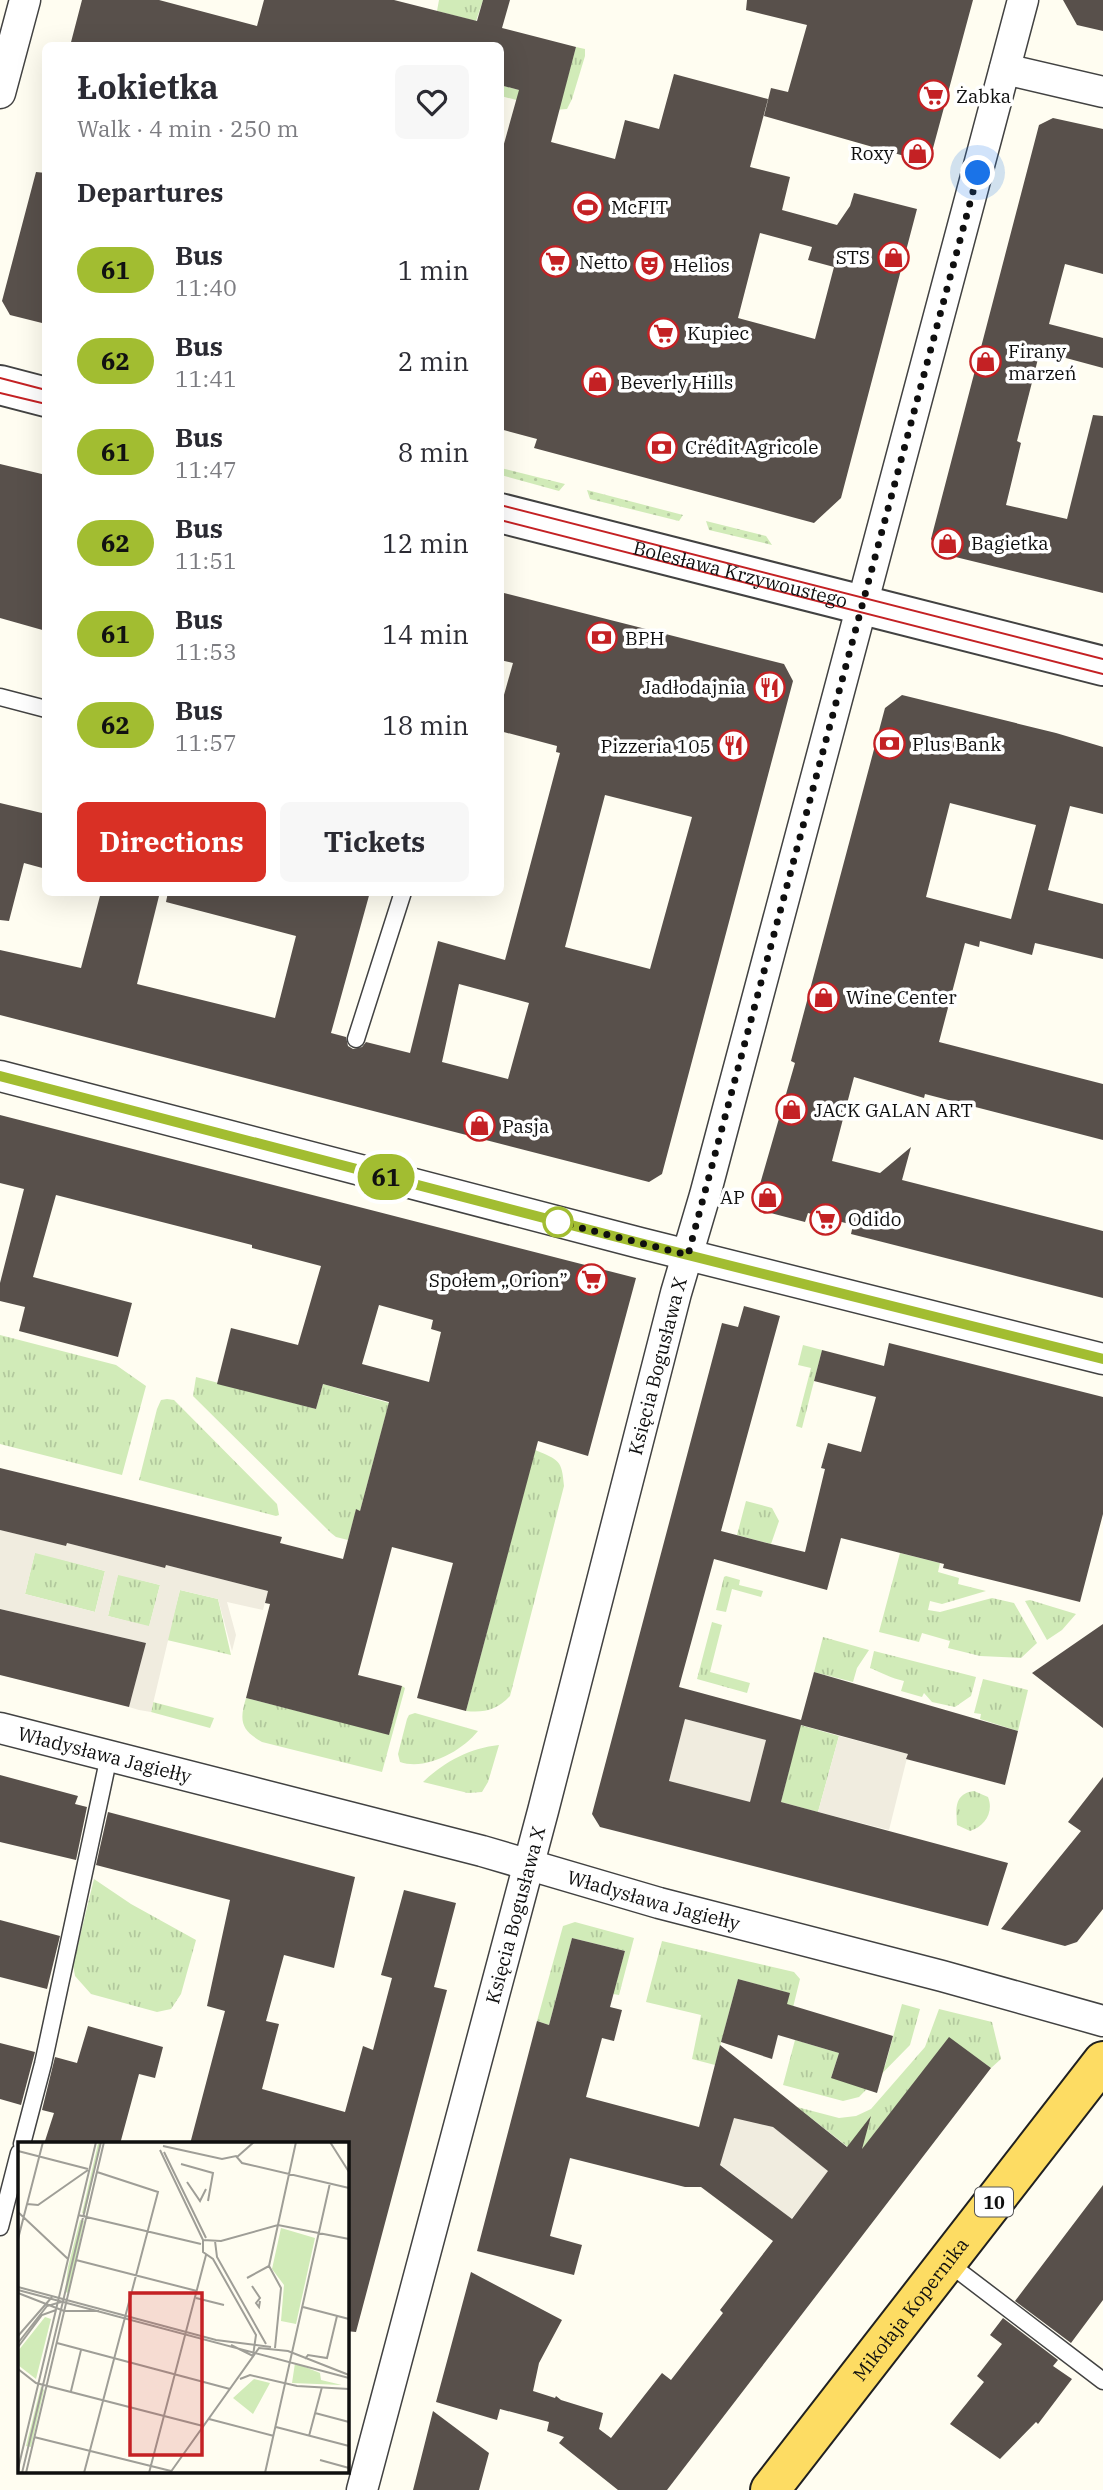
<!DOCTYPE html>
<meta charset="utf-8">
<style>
:root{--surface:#fff;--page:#f7f7f7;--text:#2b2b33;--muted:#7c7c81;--accent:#d93025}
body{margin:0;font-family:"IBM Plex Serif",serif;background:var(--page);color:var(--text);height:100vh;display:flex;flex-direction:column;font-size:26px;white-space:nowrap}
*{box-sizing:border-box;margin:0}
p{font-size:23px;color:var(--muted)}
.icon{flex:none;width:38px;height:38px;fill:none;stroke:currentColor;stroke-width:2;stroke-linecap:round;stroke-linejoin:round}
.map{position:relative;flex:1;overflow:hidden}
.details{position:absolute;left:42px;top:42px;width:462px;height:854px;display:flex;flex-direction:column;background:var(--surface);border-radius:10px;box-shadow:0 7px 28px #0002}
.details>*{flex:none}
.badge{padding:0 14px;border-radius:23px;font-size:24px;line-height:46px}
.you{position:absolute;width:35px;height:35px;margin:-18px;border:5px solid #fff;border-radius:50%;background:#1a73e8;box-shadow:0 0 0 10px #1a73e833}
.map>.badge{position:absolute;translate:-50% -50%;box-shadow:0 0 0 4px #fff}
h2{padding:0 35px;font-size:26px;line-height:63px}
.round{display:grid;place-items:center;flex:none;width:74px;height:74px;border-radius:10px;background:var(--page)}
.headline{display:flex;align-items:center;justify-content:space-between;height:119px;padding:0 35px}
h1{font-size:33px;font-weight:700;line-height:52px}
.primary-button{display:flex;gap:14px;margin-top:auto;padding:14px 35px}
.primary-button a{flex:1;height:80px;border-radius:10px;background:var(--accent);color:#fff;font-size:28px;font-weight:700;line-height:80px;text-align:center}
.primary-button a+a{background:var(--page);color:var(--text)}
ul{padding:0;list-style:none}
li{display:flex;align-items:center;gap:21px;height:91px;padding:0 35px}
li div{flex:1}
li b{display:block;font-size:26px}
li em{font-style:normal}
li .badge{min-width:77px;font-weight:700;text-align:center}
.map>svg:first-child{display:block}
.grass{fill:url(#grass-tufts)}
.garden{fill:url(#garden-dots)}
.plaza{fill:#f0ecdf;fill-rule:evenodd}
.building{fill:#58504b;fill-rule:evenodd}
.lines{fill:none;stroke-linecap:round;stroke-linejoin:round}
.service-casing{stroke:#424242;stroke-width:19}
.minor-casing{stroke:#424242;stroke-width:33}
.tertiary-casing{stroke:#424242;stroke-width:42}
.primary-casing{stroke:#202020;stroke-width:42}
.service{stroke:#fff;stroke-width:16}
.minor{stroke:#fff;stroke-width:30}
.tertiary{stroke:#fff;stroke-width:38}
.primary{stroke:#fddc63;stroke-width:38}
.tram{stroke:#c42124;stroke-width:2}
.line-casing{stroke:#fff;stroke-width:16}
.line{stroke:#a2bd31;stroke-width:10}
.walk{stroke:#0f0f0f;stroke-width:7;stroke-dasharray:0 12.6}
.stop-dot{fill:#fff;stroke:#a2bd31;stroke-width:3.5}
.labels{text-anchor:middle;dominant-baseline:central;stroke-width:7;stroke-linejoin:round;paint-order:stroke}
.shield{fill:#fff;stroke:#575757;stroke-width:2}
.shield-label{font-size:18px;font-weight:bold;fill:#0f0f0f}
.poi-label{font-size:19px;fill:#0f0f0f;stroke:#fff;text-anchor:start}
.street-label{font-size:19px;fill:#0f0f0f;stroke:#fff}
.inset-road{fill:none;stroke:#9f9e97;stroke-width:2}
.view{fill:#c42124;fill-opacity:0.15;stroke:#c42124;stroke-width:3.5}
.inset-edge{fill:none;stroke:#0f0f0f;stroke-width:3.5}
</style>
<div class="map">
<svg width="1103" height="2490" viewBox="0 0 1103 2490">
<defs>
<pattern id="grass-tufts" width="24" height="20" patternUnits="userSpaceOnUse" patternTransform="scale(1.75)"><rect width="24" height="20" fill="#d1ebb8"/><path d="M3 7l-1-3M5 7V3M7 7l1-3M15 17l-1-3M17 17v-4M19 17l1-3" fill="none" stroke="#b2c89d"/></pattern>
<pattern id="garden-dots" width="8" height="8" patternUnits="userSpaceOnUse" patternTransform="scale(1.75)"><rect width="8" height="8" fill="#d1ebb8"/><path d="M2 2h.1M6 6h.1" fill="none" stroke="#b2c89d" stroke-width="1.8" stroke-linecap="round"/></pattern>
</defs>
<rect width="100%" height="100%" fill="#fffdf1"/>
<path class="grass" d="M439,0h44l-7,21 -39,-10z
M576,47l9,2v7l-13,43 -5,10 -13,1 -53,-14 -1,-11 61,16z
M0,1335l116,30 30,21 -24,89 -122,-31z
M803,1345l19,5 -20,78 -6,-2 15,-58 -13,-3z
M196,1377l120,32 7,-25 66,19 -29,108 -4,-1 -8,30 -12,-3 -5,-4 -138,-137z
M167,1399l7,1 103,104 2,11 -3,1 -137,-36 18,-71 4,-9z
M535,1450c24,10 27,10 29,36l-54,210c-13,14 -26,17 -44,15z
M746,1501l26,7 7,13 -8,23 -34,-9z
M35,1552l70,19 -10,41 -70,-18z
M900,1553l40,10 -2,9 21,6 -1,6 28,7 -44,13 -12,-3 -2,9 12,2 52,-14 22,5 23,40 -16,15 -41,-2 -32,-8 2,-7 -28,-8 -3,9 -40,-10z
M118,1574l42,11 -11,42 -41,-11z
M726,1576l14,4 -1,5 24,6 -2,6 -29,-8 -6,23 -10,-2 8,-33z
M180,1590l38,9 13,56 -64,-15z
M1030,1600l46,14 -14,16 -15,10 -22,-39z
M712,1622l10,3 -12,47 40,11 -3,10 -50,-14z
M823,1637l46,13 -12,18 -4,14 -39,-10z
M874,1651l102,26 -5,19 -16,11 -23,-5 -8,-9 -2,4 -21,-6 3,-10c-13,-3 -22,-8 -34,-13z
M983,1679l45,11 -10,41 -38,-12 1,-5 -7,-1z
M402,1686l3,2 -23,84 -120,-30c-21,-12 -23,-21 -16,-44l143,36z
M153,1702l61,16 -4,10 -59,-16z
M415,1713l63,18c-16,20 -52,40 -78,31l-2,-8 9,-35 2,-4z
M800,1725l39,11 -21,76 -37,-10z
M499,1745l-11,37 -6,10 -14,1 -45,-11c21,-20 47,-34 76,-37z
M974,1791l14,6c6,15 -3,29 -18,34l-13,-6c-1,-17 -3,-31 17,-34z
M94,1879l37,25 65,36 -15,54 -10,15 -14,3 -66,-18 -16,-18 -2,-11z
M575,1922l59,16 -15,57 -6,-1 12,-43 -53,-13 -23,87 -12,-4 26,-95z
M662,1941l132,31 6,7 -14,57 -8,-2 11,-41 -51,-14 -23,86 -23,-6 9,-44 -55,-13z
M902,2004l18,5 -10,36 -51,52 -16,4 -60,-16 12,-45 44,13 -8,25 54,-12z
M939,2009l53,13 9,37 -10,9 -42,-30 -91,117 -61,-48 42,11 17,-2 15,-7 54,-62z"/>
<path class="garden" d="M501,468l64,16 -6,7 -58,-16z
M587,490l96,25 -4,6 -89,-22z
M706,521l60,15 6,9 -63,-15z"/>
<path class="plaza" d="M0,1530l66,16 1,-3 98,25 1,-3 102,26 -5,19 -36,-8 9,33 -4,16 -14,-52 -38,-9 -29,122 -12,-2 -10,-3 17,-64 -146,-34zM35,1553l70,18 -10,41 -70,-18zM118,1575l42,10 -11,41 -41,-10z
M685,1719l81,21 -12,46 7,11v8l-94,-16z
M839,1736l69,18 -19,76 -71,-18z
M740,2093l15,30 18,4 40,32 20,7 -46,58 -12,-18 -58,-44z"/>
<path class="building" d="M82,0h77l98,26 7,-26h130l83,21 6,-21h27l-8,28 74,19 -25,95 64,17 10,-39 34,9 15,-55 94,25 -18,68 40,10 -8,33 55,15 13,-19 4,-13 63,16 -76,289 -27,25 -280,-75 3,-9 -37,-10v-271l19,-68 -19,-5v-39h-430zM760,233l52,14 -4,13 26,7 -19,72 -77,-21z
M747,0h226l-44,163 -165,-47 7,-28 17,4 19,-67 -61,-15z
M1063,0h40v31l-26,-6z
M1053,118l50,11v145l-38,-10 -16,60 54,14v30l-63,-17 -23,90 4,2 -15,62 61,14 26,-104 10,1v177l-164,-40 -8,-14 108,-414z
M36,172l10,1v151l-36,-9 -8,-14z
M0,464l46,11v156l-46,-13z
M500,592l284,72 9,17 -131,493 -13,8 -649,-167v-65l81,18 20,-76h59l-23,92 138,34 21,-82 -130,-34 2,-10h202l-39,141 15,4 2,9 5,3 9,-2 4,-5 44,11 28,-112 67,19 55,-207 -4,-1 1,-6 -57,-15v-22l13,-46 -13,-3zM605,795l87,22 -42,152 -85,-22zM459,984l70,19 -21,76 -66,-17z
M902,695l154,38 47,14v67l-33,-8 -22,84 55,14v55l-68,-16 -3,12 -52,-14 -1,6 -14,-4 -26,99 164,42v56l-178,-46 -1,4 -70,-21 -22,84 48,12 31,-26 -9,33 201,51v67l-252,-64 2,-9 -45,-12 -3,9 -42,-11 -7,-13 39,-135 -4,-2 94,-353zM950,803l86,22 -25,94 -85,-22z
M0,803l46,11v55l-22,-6 -15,58 -9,-1z
M0,1115l636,163 -48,178 -50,-15 -72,270 -49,-13 36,-135 -61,-16 -34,128 44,11 -13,49 -143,-37 24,-94 -5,-1 3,-12 -102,-26 -1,3 -98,-25 -1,3 -66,-16v-62l282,69 -2,6 63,16 13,-50 4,2 29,-109 -66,-18 -7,25 -99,-25 14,-56 67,17 23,-79 -69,-18v-3l-196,-50 -23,82 99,26 -14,54 -99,-26 6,-24 -25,-6v-18l24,-94 -24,-6zM379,1305l54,15 -2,9 10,3 -12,50 -67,-18z
M744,1306l36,10 -59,215 50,13 34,8 20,-83 -4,-1 7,-25 33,9 15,-55 -62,-16 8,-31 62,16 5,-23 214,54v117l-23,88 -137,-34 1,-4 -103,-26 -14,52 -113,-31 -35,128 122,33 13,-48 204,59 -13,54 -99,-26 2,-5 -107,-29 -20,77 227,61 -20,63 -388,-99 -8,-13 130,-491 16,4zM685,1719l81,21 -16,62 -81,-21z
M0,1609l146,34 -17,64 -129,-32z
M1103,1624v104l-71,-55z
M0,1775l78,21 -3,8 12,3 -11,53 -76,-18z
M1103,1777v132l-26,33 -12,4 -64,-17 80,-98 -13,-9z
M108,1812l247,65 -21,91 -50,-13 -18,66 13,3 -17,65 83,23 18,-66 10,4 19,-72 -11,-3 23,-85 52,13 -22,84 13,3 -91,342 -10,-1v-187h-156l35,-133 -18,-5 23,-106 -134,-35z
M0,1920l60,16 -13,53 -47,-12z
M572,1938l53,13 -15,56 12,3 -8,31 -12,-3 -16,59 113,30 21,-82 127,102 24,-31 -9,33 87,-112 42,31 -324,422h-49l-59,-47 5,-6 -17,-6 2,-9 -49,-13 -3,11 -61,-18 35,-130 91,48 -23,43 -6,28 22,7 1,-2 5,4 42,13 -4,16 12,9 51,-65 9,7 52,-67 -3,-3 53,-69 -72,-54h-16l-115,-29 -20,78 32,9 -8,30 -97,-24 60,-230 12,4zM734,2118l39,9 55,44 -36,48 -72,-54z
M738,1979l52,14 -3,11 106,32 -16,57 -46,-15 8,-25 -61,-18 -6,24 -51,-17z
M88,2026l75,21 -8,31 -16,-4 -19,70h-76l10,-31 -12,-3 13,-53 22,6z
M0,2043l35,9 -14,53 -21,-6z
M1103,2185v115l-32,43 -56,-42z
M1003,2318l55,42 -5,6 19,13 -34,45 -2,-2 -36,37 -50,-35 34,-42 -7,-6 25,-32 -12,-9z
M433,2411l56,42 -10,37h-66z"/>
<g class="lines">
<defs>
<path id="service" d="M0,697l46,12
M356,1039l47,-147
M22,2144l21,-80 66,-308
M0,2227l19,-74
M947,2262l156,119"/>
<g id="minor">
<path d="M1005,69l98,23"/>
<path d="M0,93l25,-93"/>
<path d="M0,1076l640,167 463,116"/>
<path id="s1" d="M0,1728l482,123 177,52 283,73 161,45"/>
<path id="s2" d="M362,2490l181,-679 133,-518 29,-98 318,-1195"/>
</g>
<g id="tertiary">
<path d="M0,385l46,12"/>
<path id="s3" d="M500,513l603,153"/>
</g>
<g id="primary">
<path id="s4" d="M770,2490l333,-429"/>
</g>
</defs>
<use href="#service" class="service-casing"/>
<use href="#minor" class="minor-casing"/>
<use href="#tertiary" class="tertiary-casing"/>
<use href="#primary" class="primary-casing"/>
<use href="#service" class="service"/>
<use href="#minor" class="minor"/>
<use href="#tertiary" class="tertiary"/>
<use href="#primary" class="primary"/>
<path class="tram" d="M0,378l46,12
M0,393l46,11
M500,505l603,154
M500,520l603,154"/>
</g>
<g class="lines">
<defs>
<path id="line" d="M0,1076l640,167 463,116"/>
</defs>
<use href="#line" class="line-casing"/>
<use href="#line" class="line"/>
<path class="walk" d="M558,1222l130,33 290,-1082"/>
</g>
<defs>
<symbol id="supermarket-ring" viewBox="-11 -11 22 22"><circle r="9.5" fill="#fff" stroke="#c42124" stroke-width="1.5"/><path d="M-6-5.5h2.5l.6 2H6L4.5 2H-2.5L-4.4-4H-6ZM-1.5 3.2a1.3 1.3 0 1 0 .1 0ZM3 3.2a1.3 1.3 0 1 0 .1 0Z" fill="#c42124"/></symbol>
<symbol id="shop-ring" viewBox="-11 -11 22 22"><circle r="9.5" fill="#fff" stroke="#c42124" stroke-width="1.5"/><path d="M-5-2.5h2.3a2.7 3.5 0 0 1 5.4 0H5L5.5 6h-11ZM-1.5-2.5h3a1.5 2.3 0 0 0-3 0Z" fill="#c42124"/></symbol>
<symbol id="stadium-ring" viewBox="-11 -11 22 22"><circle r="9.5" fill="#fff" stroke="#c42124" stroke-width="1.5"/><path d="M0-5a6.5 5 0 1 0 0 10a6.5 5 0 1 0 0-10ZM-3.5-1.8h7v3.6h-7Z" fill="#c42124"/></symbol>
<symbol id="theatre-ring" viewBox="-11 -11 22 22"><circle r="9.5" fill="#fff" stroke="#c42124" stroke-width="1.5"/><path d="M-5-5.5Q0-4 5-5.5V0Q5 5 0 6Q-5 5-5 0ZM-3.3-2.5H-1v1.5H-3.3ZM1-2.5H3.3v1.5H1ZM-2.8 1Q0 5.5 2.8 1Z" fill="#c42124"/></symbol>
<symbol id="bank-ring" viewBox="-11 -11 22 22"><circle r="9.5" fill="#fff" stroke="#c42124" stroke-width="1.5"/><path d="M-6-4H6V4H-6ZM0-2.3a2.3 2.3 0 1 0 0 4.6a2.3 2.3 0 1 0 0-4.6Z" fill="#c42124"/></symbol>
<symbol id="restaurant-ring" viewBox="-11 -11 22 22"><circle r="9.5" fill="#fff" stroke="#c42124" stroke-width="1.5"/><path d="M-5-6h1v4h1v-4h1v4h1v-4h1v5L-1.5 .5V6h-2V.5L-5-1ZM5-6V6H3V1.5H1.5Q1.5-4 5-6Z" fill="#c42124"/></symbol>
</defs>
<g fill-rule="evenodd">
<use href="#supermarket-ring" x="916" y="78" width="35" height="35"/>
<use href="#shop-ring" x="900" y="136" width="35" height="35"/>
<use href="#stadium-ring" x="570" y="190" width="35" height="35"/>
<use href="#shop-ring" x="876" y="240" width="35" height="35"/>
<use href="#supermarket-ring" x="538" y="244" width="35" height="35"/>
<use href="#theatre-ring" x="632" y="248" width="35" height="35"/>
<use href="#supermarket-ring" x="646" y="316" width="35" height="35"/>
<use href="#shop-ring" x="968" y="344" width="35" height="35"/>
<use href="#shop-ring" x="580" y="364" width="35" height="35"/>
<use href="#bank-ring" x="644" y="430" width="35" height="35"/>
<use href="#shop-ring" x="930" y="526" width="35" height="35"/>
<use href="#bank-ring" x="584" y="620" width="35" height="35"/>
<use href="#restaurant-ring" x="752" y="670" width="35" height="35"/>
<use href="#bank-ring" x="872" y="726" width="35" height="35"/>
<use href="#restaurant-ring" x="716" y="728" width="35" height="35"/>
<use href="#shop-ring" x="806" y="980" width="35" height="35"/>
<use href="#shop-ring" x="774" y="1092" width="35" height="35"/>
<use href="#shop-ring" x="462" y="1108" width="35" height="35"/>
<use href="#shop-ring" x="750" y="1180" width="35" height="35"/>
<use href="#supermarket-ring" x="808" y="1202" width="35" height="35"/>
<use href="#supermarket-ring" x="574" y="1262" width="35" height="35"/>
</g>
<circle class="stop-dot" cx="558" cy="1222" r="14"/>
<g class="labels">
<rect class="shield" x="975" y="2187.5" width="38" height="29" rx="5"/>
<g class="shield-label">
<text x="994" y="2202">10</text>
</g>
<g class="poi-label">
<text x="956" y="96">Żabka</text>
<text x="894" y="153" text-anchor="end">Roxy</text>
<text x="611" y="207">McFIT</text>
<text x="870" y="257" text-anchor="end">STS</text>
<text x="579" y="262">Netto</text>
<text x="673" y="265">Helios</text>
<text x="687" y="333">Kupiec</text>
<text x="1008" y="351">Firany<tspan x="1008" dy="22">marzeń</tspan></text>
<text x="620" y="382">Beverly Hills</text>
<text x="685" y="447">Crédit Agricole</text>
<text x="971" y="543">Bagietka</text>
<text x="625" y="638">BPH</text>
<text x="746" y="687" text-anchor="end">Jadłodajnia</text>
<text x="912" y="744">Plus Bank</text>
<text x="711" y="746" text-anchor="end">Pizzeria 105</text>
<text x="846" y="997">Wine Center</text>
<text x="814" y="1110">JACK GALAN ART</text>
<text x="502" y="1126">Pasja</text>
<text x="745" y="1197" text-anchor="end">AP</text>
<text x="848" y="1219">Odido</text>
<text x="568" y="1280" text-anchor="end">Społem „Orion”</text>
</g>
<g class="street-label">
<text stroke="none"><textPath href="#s3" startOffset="248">Bolesława Krzywoustego</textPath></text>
<text stroke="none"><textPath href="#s2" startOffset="1162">Księcia Bogusława X</textPath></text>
<text stroke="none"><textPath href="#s1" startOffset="108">Władysława Jagiełły</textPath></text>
<text stroke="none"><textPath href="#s1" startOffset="676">Władysława Jagiełły</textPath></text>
<text stroke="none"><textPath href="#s2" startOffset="595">Księcia Bogusława X</textPath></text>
<text stroke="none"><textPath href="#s4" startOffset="229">Mikołaja Kopernika</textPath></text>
</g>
</g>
<g transform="translate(18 2142)">
<rect width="331" height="331" fill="#fffdf1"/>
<path d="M83,0l-16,72 -3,-1 16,-69zM62,78l4,1 -15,72 -4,-1 3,-25zM263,86l34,10 -19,86 -15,-3 3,-36 -12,-16zM27,175l6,2 -15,60 -18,-14v-14zM277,221l25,10 1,7 21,5 -50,-2zM236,237l16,4 -17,31 -20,-16zM23,244l3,4 -13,57 -5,-1z" fill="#d1ebb8"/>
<path class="inset-road" d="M312,0l19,30M145,4l59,13 14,-3 6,7 107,25M142,8l43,90M0,9l70,18M146,10l42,86M219,15l17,-15M163,22l32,9 -5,28M169,40l13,19 6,-12M9,62l11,1 50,-35M0,70l50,47M60,73l123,29M0,97l25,-97M185,98v12l10,7 43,76 -3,21 -22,-11M185,98l18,1 57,-16 71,14M197,99l2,16 49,87M58,118l121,31M251,124l12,22 -6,60M229,136l22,-12 27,-124M234,144l8,12 -4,5 3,4 1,-6M0,145l198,53 55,7M0,148l331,88M0,151l46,18h35M178,156l28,7M285,165l46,12M0,194l34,-39M0,201l29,-37 14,-4M39,201l173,46M0,205l24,-32 14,-5M287,217l3,-4 19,3 10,-42M0,227l18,14 167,43M222,237l10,-4 47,11 52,3M53,249l10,-41M297,271l34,9M191,277l65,17M258,285l73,19M291,294l13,-49M16,295l137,34M302,318l29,8M0,327l78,-327M4,331l79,-331M8,331l78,-331M66,331l74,-281 -61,-20M131,331l57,-218M152,331l89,-125 29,3 61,24M247,331l65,-290"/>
<path class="view" d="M112,151h72v162h-72z"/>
<rect width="331" height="331" class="inset-edge"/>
</g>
</svg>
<div class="you" style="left:978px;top:173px"></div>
<b class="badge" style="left:386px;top:1177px;background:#a2bd31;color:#111">61</b>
<section class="details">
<div class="headline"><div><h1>Łokietka</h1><p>Walk · 4 min · 250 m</p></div><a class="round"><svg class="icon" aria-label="heart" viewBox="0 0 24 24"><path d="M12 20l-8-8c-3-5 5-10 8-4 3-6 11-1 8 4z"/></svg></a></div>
<h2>Departures</h2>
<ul>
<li><span class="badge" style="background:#a2bd31;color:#111">61</span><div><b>Bus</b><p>11:40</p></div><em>1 min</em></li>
<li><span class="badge" style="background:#a2bd31;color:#111">62</span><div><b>Bus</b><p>11:41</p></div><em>2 min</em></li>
<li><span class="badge" style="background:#a2bd31;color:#111">61</span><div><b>Bus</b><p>11:47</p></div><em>8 min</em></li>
<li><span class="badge" style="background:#a2bd31;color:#111">62</span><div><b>Bus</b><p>11:51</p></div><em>12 min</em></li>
<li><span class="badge" style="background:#a2bd31;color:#111">61</span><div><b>Bus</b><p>11:53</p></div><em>14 min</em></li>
<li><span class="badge" style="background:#a2bd31;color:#111">62</span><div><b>Bus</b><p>11:57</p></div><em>18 min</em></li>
</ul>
<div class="primary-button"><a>Directions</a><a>Tickets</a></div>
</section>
</div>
